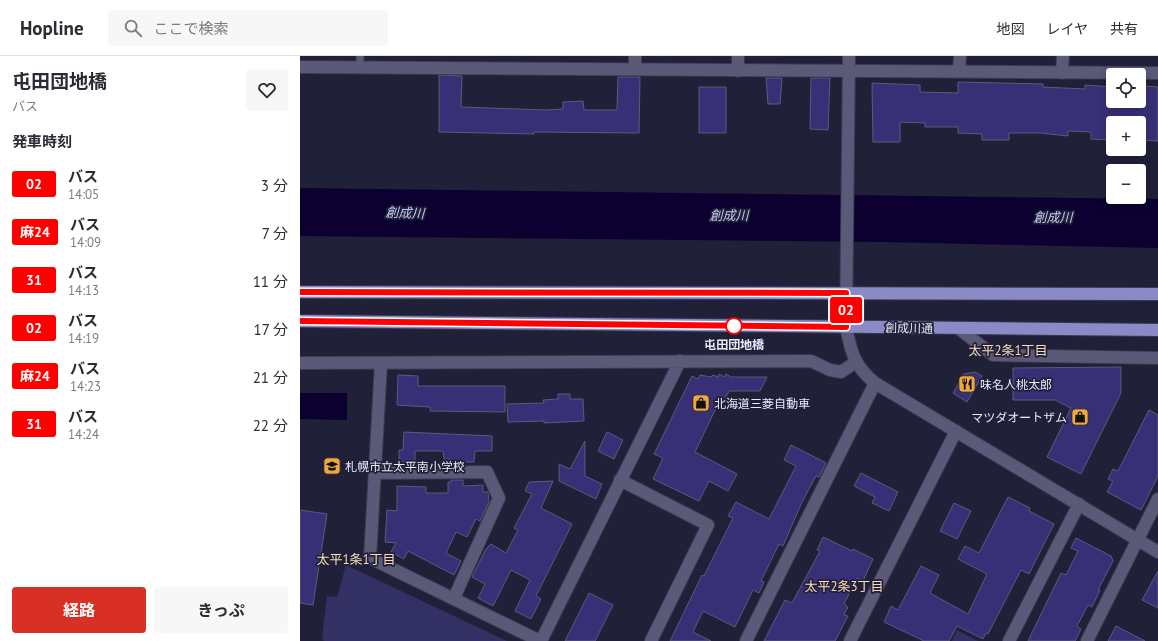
<!DOCTYPE html>
<html lang="ja">
<meta charset="utf-8">
<style>
:root{--surface:#fff;--page:#f7f7f7;--text:#2b2b33;--muted:#7c7c81;--line:#e1e1e2;--accent:#d93025}
body{margin:0;font-family:"PT Sans","Noto Sans JP",sans-serif;background:var(--page);color:var(--text);height:100vh;display:flex;flex-direction:column;font-size:15px;white-space:nowrap}
*{box-sizing:border-box;margin:0}
p{font-size:13px;color:var(--muted)}
.icon{flex:none;width:22px;height:22px;fill:none;stroke:currentColor;stroke-width:2;stroke-linecap:round;stroke-linejoin:round}
.map{position:relative;flex:1;overflow:hidden}
.details{display:flex;flex-direction:column;background:var(--surface);width:300px}
.details>*{flex:none}
.badge{padding:0 8px;border-radius:3px;font-size:14px;line-height:26px}
.buttons{position:absolute;left:806px;top:12px;display:grid;gap:8px}
.buttons a{display:grid;place-items:center;width:40px;height:40px;border-radius:4px;background:var(--surface);box-shadow:0 2px 10px #0003;font-size:20px}
.map>.badge{position:absolute;translate:-50% -50%;box-shadow:0 0 0 2px #fff}
h2{padding:0 12px;font-size:15px;line-height:36px}
.round{display:grid;place-items:center;flex:none;width:42px;height:42px;border-radius:4px;background:var(--page)}
.headline{display:flex;align-items:center;justify-content:space-between;height:68px;padding:0 12px}
h1{font-size:19px;font-weight:700;line-height:30px}
.cta{display:flex;gap:8px;margin-top:auto;padding:8px 12px}
.cta a{flex:1;height:46px;border-radius:4px;background:var(--accent);color:#fff;font-size:16px;font-weight:700;line-height:46px;text-align:center}
.cta a+a{background:var(--page);color:var(--text)}
ul{padding:0;list-style:none}
li{display:flex;align-items:center;gap:12px;height:48px;padding:0 12px}
li div{flex:1}
li b{display:block;font-size:15px}
li em{font-style:normal}
li .badge{min-width:44px;font-weight:700;text-align:center}
header{display:flex;align-items:center;gap:24px;box-sizing:border-box;height:56px;padding:0 20px;background:var(--surface);border-bottom:1px solid var(--line)}
header strong{font-size:19px}
nav{display:flex;gap:22px;margin-inline-start:auto;font-size:14px}
.search{width:280px;height:36px;background:var(--page);display:flex;align-items:center;gap:10px;box-sizing:border-box;padding:0 14px;border-radius:4px;color:var(--muted);font-size:15px}
main{display:flex;flex:1;min-height:0}
.map>svg:first-child{display:block}
.green{fill:#333063}
.water{fill:#0b002f}
.building{fill:#373077;stroke:#5a5b78}
.lines{fill:none;stroke-linecap:round;stroke-linejoin:round}
.service-casing{stroke:#3b3a4f;stroke-width:9}
.minor-casing{stroke:#3b3a4f;stroke-width:14}
.tertiary-casing{stroke:#3b3a4f;stroke-width:14}
.trunk-casing{stroke:#3b3a4f;stroke-width:14}
.service{stroke:#5a5a78;stroke-width:7}
.minor{stroke:#5a5a78;stroke-width:12}
.tertiary{stroke:#5a5a78;stroke-width:12}
.trunk{stroke:#8a8ac7;stroke-width:12}
.line-casing{stroke:#fff;stroke-width:9}
.line{stroke:#f00;stroke-width:6}
.stop-dot{fill:#fff;stroke:#f00;stroke-width:2}
.labels{text-anchor:middle;dominant-baseline:central;stroke-width:3.5;stroke-linejoin:round;paint-order:stroke}
.street-label{font-size:12px;fill:#e8e9fa;stroke:#202039}
.stop-label{font-size:12px;font-weight:bold;fill:#e8e9fa;stroke:#202039}
.poi-label{font-size:12px;fill:#e8e9fa;stroke:#202039;text-anchor:start}
.water-label{font-size:13px;font-style:italic;fill:#c4c6f0;stroke:#202039}
.neighbourhood-label{font-size:13px;fill:#fadcb6;stroke:#202039}
</style>
<header>
<strong>Hopline</strong>
<div class="search"><svg class="icon" aria-label="search" viewBox="0 0 24 24"><circle cx="10" cy="10" r="6"/><path d="M15 15l6 6"/></svg>ここで検索</div>
<nav><a>地図</a><a>レイヤ</a><a>共有</a></nav>
</header>
<main>
<section class="details">
<div class="headline"><div><h1>屯田団地橋</h1><p>バス</p></div><a class="round"><svg class="icon" aria-label="heart" viewBox="0 0 24 24"><path d="M12 20l-8-8c-3-5 5-10 8-4 3-6 11-1 8 4z"/></svg></a></div>
<h2>発車時刻</h2>
<ul>
<li><span class="badge" style="background:#f00;color:#fff">02</span><div><b>バス</b><p>14:05</p></div><em>3 分</em></li>
<li><span class="badge" style="background:#f00;color:#fff">麻24</span><div><b>バス</b><p>14:09</p></div><em>7 分</em></li>
<li><span class="badge" style="background:#f00;color:#fff">31</span><div><b>バス</b><p>14:13</p></div><em>11 分</em></li>
<li><span class="badge" style="background:#f00;color:#fff">02</span><div><b>バス</b><p>14:19</p></div><em>17 分</em></li>
<li><span class="badge" style="background:#f00;color:#fff">麻24</span><div><b>バス</b><p>14:23</p></div><em>21 分</em></li>
<li><span class="badge" style="background:#f00;color:#fff">31</span><div><b>バス</b><p>14:24</p></div><em>22 分</em></li>
</ul>
<div class="cta"><a>経路</a><a>きっぷ</a></div>
</section>
<div class="map">
<svg width="858" height="585" viewBox="0 0 858 585">
<rect width="100%" height="100%" fill="#202039"/>
<path class="green" d="M46,509l161,76h-183l-2,-4 5,-41 10,1z
M657,574l21,11h-26z"/>
<path class="water" d="M0,132l858,11v49l-276,-6 -582,-6z
M0,337h47v27l-47,-1z"/>
<path class="building" d="M139,19l23,1 -1,31 85,3 17,-1v-7l20,-1 1,9h33l1,-33h22l-1,56 -105,-1v2l-95,-2z
M466,22h16l-2,26h-12z
M511,22h19l-2,52 -18,-1z
M658,26l85,2v3l42,2v-4l28,2v14h32v-15l13,1v54l-19,-1v-17h-26v17l-22,-1v-7l-23,-1v5l-27,-3h-32v7h-27v-6l-24,-1v-6h-33v-4l-25,-1v20h-27l-1,-59 48,2v7l38,1z
M399,31h27v46h-27z
M821,311v26l-40,81 -34,-17 24,-49 -16,-8h-42v-32z
M675,316l7,4 -15,26 -14,-9 11,-19z
M419,318l6,3 1,-3 5,3h36l-7,14h-31l-7,14 -5,1 -22,46 42,22 -9,17 -19,-10 -10,20 -46,-22 10,-21 -9,-4 38,-78 6,3 2,-4 11,2 2,-2 5,2z
M98,319l20,1v10h87v26l-75,-1v-4l-33,-2z
M258,338h12v5h13l1,22 -40,2v-2l-36,1 -1,-18 37,-1 -1,-3 15,-1z
M849,354l9,5v61l-17,34 -34,-18 6,-11 -5,-2 5,-10 5,2z
M104,376l88,4v15h-17l-1,11h-11v3h-13v-6h-6l-1,-8h-28v11h-16v-12h4z
M307,376l16,8 -9,19 -16,-8z
M285,385v35l17,8 -6,15 -37,-18v-17l11,5z
M491,389l35,18 -7,14 -3,-1 -14,26 -19,44 -4,-2 -18,37 3,1 -5,11 -6,-3 -18,37 -32,-16 -10,21 18,9h-41l32,-66 2,1 29,-58 -5,-2 8,-14 33,17 27,-53 -12,-6z
M561,417l37,19 -9,19 -17,-8 3,-6 -21,-11z
M151,424h12v6l20,-1v7h5l1,10 -9,19 -4,-2 -9,18 -11,-5 -10,21 15,8 -7,14 -46,-24 -4,8 -13,-7 5,-9 -11,-1 2,-32 10,1v-25l29,1v6h22v-11h3z
M253,425l-12,27 31,16 -36,72 5,3 -10,20 -16,-8 15,-31 -19,-10 -18,36 -15,-8 7,-14 -13,-7 14,-28 5,-5 15,9 12,-23 -4,-2 18,-34 -7,-3 4,-9z
M708,441l22,11 -1,3 25,13 -25,50 -8,-4 -33,64 -2,-1 -3,6 -26,-13 -8,15h-25l-40,-19 7,-16 7,4 23,-44 18,9 -9,18 38,21 19,-40 -29,-15 7,-13 14,7z
M654,447l17,8 -14,28 -17,-8z
M0,454l27,4 -14,91 -13,-2z
M523,481l29,14 1,-2 20,10 -10,22 -6,-3 -13,26 4,3 -4,8 4,1 -13,25h-71l21,-41 7,3 28,-52 -3,-1z
M776,482l35,18 2,5 -15,29h2l-8,17 -4,-2 -11,21 4,3 -6,12h-47l33,-68 5,2 12,-24 -7,-3z
M858,515v37l-16,-8z
M289,537l24,12 -18,36h-30z
M816,570l29,15h-37z"/>
<g class="lines">
<defs>
<path id="service" d="M60,0v12"/>
<path id="minor" d="M0,11l858,6
M335,13v-13
M438,15v-15
M659,16l1,-16
M762,17l1,-17
M658,272l35,27 165,3
M0,307l511,-2 19,9 11,2 15,-10
M81,307l-11,195 170,83
M75,417l112,-1 12,26 -45,100
M320,424l88,45 -57,116
M241,585l139,-280
M446,585l129,-258
M550,585l106,-210
M709,585l70,-137
M787,585l71,-142"/>
<path id="tertiary" d="M549,0l-3,271c5,25 8,39 29,56l283,169"/>
<path id="trunk" d="M0,236l858,2
M0,265l858,9"/>
</defs>
<use href="#service" class="service-casing"/>
<use href="#minor" class="minor-casing"/>
<use href="#tertiary" class="tertiary-casing"/>
<use href="#trunk" class="trunk-casing"/>
<use href="#service" class="service"/>
<use href="#minor" class="minor"/>
<use href="#tertiary" class="tertiary"/>
<use href="#trunk" class="trunk"/>
</g>
<g class="lines">
<defs>
<path id="line" d="M0,236l546,1v34l-546,-6"/>
</defs>
<use href="#line" class="line-casing"/>
<use href="#line" class="line"/>
</g>
<defs>
<symbol id="restaurant-square" viewBox="-11 -11 22 22"><rect x="-9" y="-9" width="18" height="18" rx="4" fill="#eea83c" stroke="#202039"/><path d="M-5-6h1v4h1v-4h1v4h1v-4h1v5L-1.5 .5V6h-2V.5L-5-1ZM5-6V6H3V1.5H1.5Q1.5-4 5-6Z" fill="#111"/></symbol>
<symbol id="shop-square" viewBox="-11 -11 22 22"><rect x="-9" y="-9" width="18" height="18" rx="4" fill="#eea83c" stroke="#202039"/><path d="M-5-2.5h2.3a2.7 3.5 0 0 1 5.4 0H5L5.5 6h-11ZM-1.5-2.5h3a1.5 2.3 0 0 0-3 0Z" fill="#111"/></symbol>
<symbol id="school-square" viewBox="-11 -11 22 22"><rect x="-9" y="-9" width="18" height="18" rx="4" fill="#eea83c" stroke="#202039"/><path d="M0-5L7-2L0 1L-7-2ZM-4 1L0 2.5L4 1V4Q0 6-4 4Z" fill="#111"/></symbol>
</defs>
<g fill-rule="evenodd">
<use href="#restaurant-square" x="657" y="318" width="20" height="20"/>
<use href="#shop-square" x="391" y="337" width="20" height="20"/>
<use href="#shop-square" x="770" y="351" width="20" height="20"/>
<use href="#school-square" x="22" y="400" width="20" height="20"/>
</g>
<circle class="stop-dot" cx="434" cy="270" r="8"/>
<g class="labels">
<g class="street-label">
<text transform="translate(609 272) rotate(1)">創成川通</text>
</g>
<g class="stop-label">
<text x="434" y="288">屯田団地橋</text>
</g>
<g class="poi-label">
<text x="680" y="328">味名人桃太郎</text>
<text x="414" y="347">北海道三菱自動車</text>
<text x="767" y="361" text-anchor="end">マツダオートザム</text>
<text x="45" y="410">札幌市立太平南小学校</text>
</g>
<g class="water-label">
<text transform="translate(105 157) rotate(2)">創成川</text>
<text x="429" y="159">創成川</text>
<text x="753" y="161">創成川</text>
</g>
<g class="neighbourhood-label">
<text x="708" y="294">太平2条1丁目</text>
<text x="56" y="503">太平1条1丁目</text>
<text x="544" y="530">太平2条3丁目</text>
</g>
</g>
</svg>
<div class="buttons">
<a><svg class="icon" aria-label="locate" viewBox="0 0 24 24"><circle cx="12" cy="12" r="6"/><path d="M12 2v4M12 18v4M2 12h4M18 12h4"/></svg></a>
<a>+</a>
<a>−</a>
</div>
<b class="badge" style="left:546px;top:254px;background:#f00;color:#fff">02</b>
</div>
</main>
